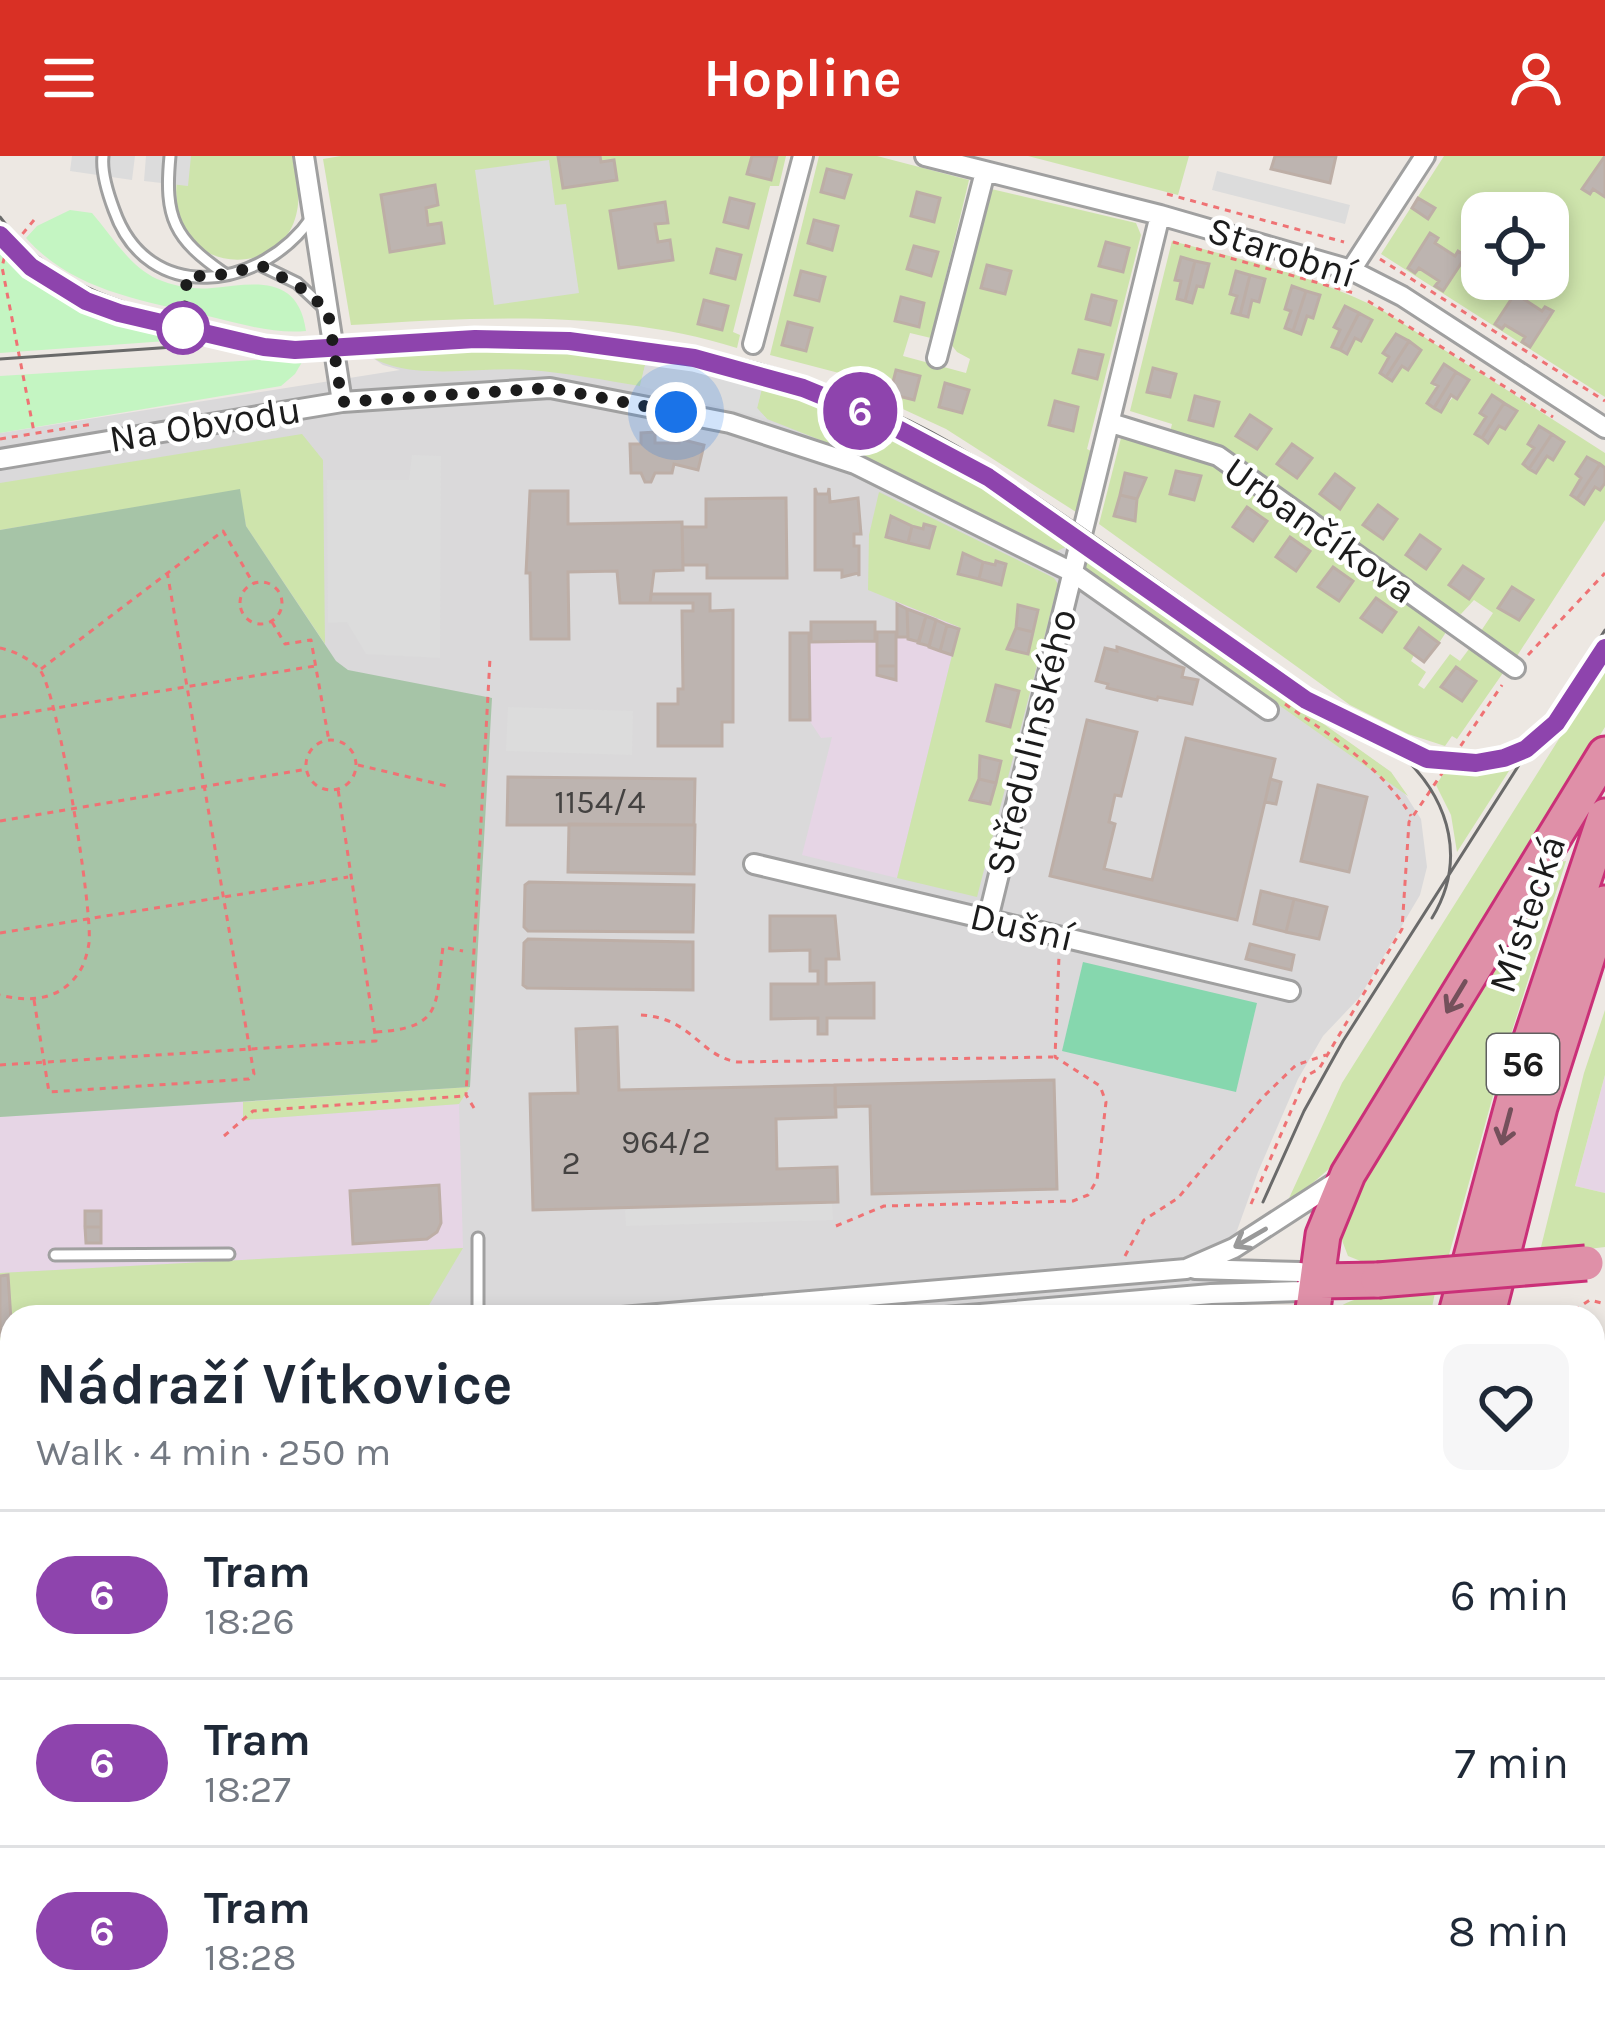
<!DOCTYPE html>
<meta charset="utf-8">
<style>
:root{--surface:#fff;--page:#f6f6f7;--text:#1f2937;--muted:#747a83;--line:#e0e1e3;--accent:#d93025}
body{margin:0;font-family:Karla,sans-serif;background:var(--page);color:var(--text);height:100vh;display:flex;flex-direction:column;font-size:45px;white-space:nowrap}
*{box-sizing:border-box;margin:0}
p{font-size:39px;color:var(--muted)}
.icon{flex:none;width:66px;height:66px;fill:none;stroke:currentColor;stroke-width:2;stroke-linecap:round;stroke-linejoin:round}
.map{position:relative;flex:1;overflow:hidden}
.drawer{position:absolute;left:0px;top:1149px;width:1605px;height:735px;display:flex;flex-direction:column;background:var(--surface);border-radius:36px 36px 0 0;box-shadow:0 6px 18px #0003}
.drawer>*{flex:none}
.badge{padding:0 24px;border-radius:39px;font-size:42px;line-height:78px}
.buttons{position:absolute;left:1461px;top:36px;display:grid;gap:24px}
.buttons a{display:grid;place-items:center;width:108px;height:108px;border-radius:24px;background:var(--surface);box-shadow:0 6px 18px #0003;font-size:60px}
.you{position:absolute;width:60px;height:60px;margin:-30px;border:9px solid #fff;border-radius:50%;background:#1a73e8;box-shadow:0 0 0 18px #1a73e833}
.map>.badge{position:absolute;translate:-50% -50%;box-shadow:0 0 0 6px #fff}
.round{display:grid;place-items:center;flex:none;width:126px;height:126px;border-radius:24px;background:var(--page)}
.summary{display:flex;align-items:center;justify-content:space-between;height:204px;padding:0 36px}
h1{font-size:57px;font-weight:700;line-height:90px}
ul{padding:0;list-style:none}
li{display:flex;align-items:center;gap:36px;height:168px;padding:0 36px;border-top:3px solid var(--line)}
li div{flex:1}
li b{display:block;font-size:45px}
li em{font-style:normal}
li .badge{min-width:132px;font-weight:700;text-align:center}
header{display:flex;justify-content:space-between;align-items:center;height:156px;padding:0 36px;background:var(--accent);color:#fff;font-size:54px;font-weight:700}
.map>svg:first-child{display:block}
.residential{fill:#dad9da}
.industrial{fill:#e6d5e5}
.grass{fill:#cee4ac;fill-rule:evenodd}
.forest{fill:#aec99a}
.cemetery{fill:#a6c4a7}
.park{fill:#c4f5c2}
.pitch{fill:#86d7ae}
.parking{fill:#dcdcdc}
.building{fill:#bdb4b0;stroke:#bdaea6;stroke-width:3}
.lines{fill:none;stroke-linecap:round;stroke-linejoin:round}
.lane-casing{stroke:#a0a0a0;stroke-width:15}
.street-casing{stroke:#a0a0a0;stroke-width:24}
.highway-casing{stroke:#ca3078;stroke-width:39}
.path{stroke:#ef7274;stroke-width:3;stroke-dasharray:6 6;stroke-linecap:butt}
.lane{stroke:#fff;stroke-width:9}
.street{stroke:#fff;stroke-width:18}
.highway{stroke:#df90a8;stroke-width:33}
.tram{stroke:#6a6a6a;stroke-width:3}
.highway-bridge-casing{stroke:#ca3078;stroke-width:39;stroke-linecap:butt}
.highway-bridge{stroke:#df90a8;stroke-width:33}
.oneway{stroke:#74505b}
.oneway2{stroke:#999}
.line-casing{stroke:#fff;stroke-width:27}
.line{stroke:#8e44ad;stroke-width:18}
.walk{stroke:#1c1c1c;stroke-width:12;stroke-dasharray:0 21.6}
.stop-dot{fill:#fff;stroke:#8e44ad;stroke-width:6}
.labels{text-anchor:middle;dominant-baseline:central;stroke-width:9;stroke-linejoin:round;paint-order:stroke}
.number-label{font-size:33px;fill:#444241}
.shield{fill:#fff;stroke:#606060;stroke-width:3}
.shield-label{font-size:36px;font-weight:bold;fill:#1c1c1c}
.street-label{font-size:39px;fill:#1c1c1c;stroke:#fff}
</style>
<header><svg class="icon" aria-label="menu" viewBox="0 0 24 24"><path d="M4 6h16M4 12h16M4 18h16"/></svg>Hopline<svg class="icon" aria-label="person" viewBox="0 0 24 24"><circle cx="12" cy="8" r="4"/><path d="M4 21q1-7 8-7t8 7"/></svg></header>
<div class="map">
<svg width="1605" height="1882" viewBox="0 0 1605 1882">
<rect width="100%" height="100%" fill="#ede8e3"/>
<path class="residential" d="M475,192h63l109,9 115,31 115,39 106,59 408,286 30,47 6,48 -7,28 -61,103 -36,38 -25,43 -40,93 -52,145h-1194v711h1124v10h-1136v-1605l400,-63 -17,-5 -16,-11z"/>
<path class="industrial" d="M897,445l62,26 -62,251 -95,-23 30,-118 -11,1 -12,-18h-19v-87h20l1,-11h64l1,11 20,-1z
M1605,919v118l-30,-7z
M243,946l1,18 215,-16 4,144 -463,25v-156z"/>
<path class="grass" d="M179,0h113c3,18 9,37 5,55 -11,60 -96,66 -116,10 -8,-22 -4,-43 -2,-65z
M341,0h445l-7,30h-9l-37,146 7,3 -3,13c-122,-39 -260,-31 -386,-23l-28,-166z
M819,0h58l92,24 -38,158 -21,-5 -7,23 63,17 4,-14 -13,-7 -7,-9 37,-155 149,35 5,12 -54,214 4,2 -15,61 -130,-83 -108,-50 1,-6 -69,-18z
M1028,0h161l-11,39z
M1444,0h161v241l-224,-143zM1482,57h66v66h-66z
M1172,85c72,19 144,35 210,69l223,143v67l-88,136 -36,-25 12,-18 -19,-13 -13,14 -7,-2 -231,-163 -53,-17 2,-8 -42,-13zM1443,209l25,15 -27,31 -14,-8 9,-14 -4,-7z
M475,192h63l109,9 -7,29c-36,-6 -73,-13 -110,-16 -50,-4 -123,13 -163,-16z
M762,232l115,39 106,59 85,60 -11,5 -186,-91 -104,-41 -10,-11z
M302,278l21,26 2,184 -79,-118 -7,-36 -239,40v-47z
M1125,280l95,29 228,164 -9,14 -21,-14 -13,18 9,8 -3,6 15,11 -8,13 6,4 26,-35 10,7 12,-16 33,25 -48,69 -5,-3 -7,10 -37,-12 -58,-29 -251,-181 22,-86z
M879,336l175,86 4,6 -81,313 -80,-19 62,-251 -91,-37 1,-55z
M1086,399l270,192 35,25 17,24 -308,-217 -5,1 -9,-8z
M1605,510v61l-267,434 -53,46 57,-124z
M1516,604l-59,92 -6,-37 -15,-30 12,-18h40z
M1566,705l-62,195 -57,206 -74,4 -25,-10 -10,-26 11,-25 202,-342z
M1605,854v65l-30,111 30,7v54l-66,8 45,-182z
M470,931l-11,17 -216,16v-18z
M463,1092l-41,69h-410v49h-12v-93z
M1435,1137l-5,24h-99c15,-28 75,-22 104,-24z
M0,1229h12v175l-12,1z
M12,1427v149h-6l-6,-11v-137z
M1593,1592l12,3v287h-123l2,-10h109z
M171,1872h501v10h-495z
M698,1872h408v10h-408z"/>
<path class="forest" d="M1593,1185h12v410l-12,-3z
M1336,1872h148l-2,10h-148z"/>
<path class="cemetery" d="M240,333l6,37 90,135 12,9 144,28 -22,389 -470,30v-587z"/>
<path class="park" d="M70,54l22,3c20,23 37,53 65,66 17,7 36,11 55,9 41,-4 86,-15 94,43 -35,3 -68,-8 -102,-16 -64,-15 -132,-25 -178,-77l11,-12z
M0,89l37,35 45,27 112,32 -194,14z
M305,201l-10,17 -14,12 -281,47v-57z"/>
<path class="pitch" d="M1083,806l174,41 -21,89 -174,-41z"/>
<path class="parking" d="M72,0h63l-3,24 -62,-9z
M146,0h45l-3,30 -44,-5z
M549,4l6,45 11,-1 13,89 -85,12 -19,-135z
M1217,15l133,34 -5,19 -133,-34z
M647,201l115,31 -5,20 10,11 -127,-33z
M412,299l29,1 -1,202 -74,-4 -19,-32 -19,1 -1,-143h82z
M508,551l125,4 -1,44 -126,-4z
M832,1047l1,17 -207,6 -1,-16z"/>
<path class="building" d="M558,0h42l1,6 13,-2 3,20 -54,8z
M752,0h25l-6,24 -24,-6z
M1275,0h61l-6,27 -59,-14z
M1605,0v41l-12,-8 -3,5 -8,-5z
M827,13l24,6 -7,23 -23,-6z
M435,29l3,20 -12,3 2,17 13,-2 3,20 -54,9 -9,-57z
M917,36l23,6 -6,24 -23,-6z
M730,42l24,6 -6,24 -24,-6z
M1418,42l17,10 -7,11 -16,-11z
M665,46l3,21 -13,1 3,18 12,-2 3,20 -54,8 -9,-57z
M814,64l24,6 -6,24 -24,-7z
M1430,77l8,5 -3,5 20,13 3,-5 8,5 -23,35 -8,-5 4,-5 -20,-13 -4,5 -7,-5z
M1106,86l23,6 -6,24 -24,-6z
M914,90l24,6 -7,24 -24,-7z
M717,93l24,6 -6,24 -24,-6z
M1181,101l14,4 -10,40 -8,-2 4,-18 -6,-1z
M1195,105l14,3 -6,23 -6,-1 -5,17 -7,-2z
M987,109l24,6 -6,23 -24,-6z
M801,115l24,6 -6,24 -24,-6z
M1236,115l14,4 -10,40 -8,-2 5,-17 -7,-2z
M1250,119l15,4 -6,23 -7,-2 -4,17 -8,-2z
M1292,130l14,5 -13,40 -8,-3 6,-17 -6,-2z
M1518,133l7,5 -3,4 20,13 3,-4 8,4 -23,36 -8,-5 3,-5 -20,-12 -3,4 -7,-5z
M1306,135l14,4 -7,23 -6,-2 -6,18 -8,-3z
M1092,139l24,6 -6,24 -24,-6z
M901,141l23,6 -5,24 -24,-6z
M704,144l24,6 -6,24 -24,-6z
M1345,150l14,7 -19,37 -8,-3 8,-17 -6,-3z
M1359,157l13,7 -11,21 -6,-3 -8,16 -7,-4z
M788,166l24,6 -6,23 -24,-6z
M1396,178l13,7 -23,36 -6,-4 9,-16 -6,-4z
M1409,185l12,9 -13,20 -6,-4 -10,15 -6,-4z
M1079,194l24,5 -6,24 -24,-6z
M1444,208l12,8 -22,36 -7,-5 11,-17 -6,-3z
M1153,212l23,6 -6,23 -23,-5z
M896,214l24,6 -6,24 -24,-6z
M1456,216l13,8 -12,19 -6,-4 -10,17 -7,-4z
M945,227l24,7 -7,23 -23,-6z
M1492,239l12,8 -22,35 -7,-4 11,-17 -6,-4z
M1195,240l24,6 -6,24 -24,-6z
M1055,245l23,6 -5,24 -24,-6z
M1504,247l13,8 -12,18 -6,-3 -11,17 -6,-5z
M1250,259l21,14 -14,20 -21,-13z
M1539,270l13,8 -23,35 -6,-5 11,-16 -6,-4z
M655,276v11h24l1,-4 24,6 -6,25 -24,-6 -2,9h-17l-4,9h-6l-4,-9h-10l-1,-29h11v-11z
M1552,278l12,8 -11,18 -6,-4 -11,17 -7,-4z
M1292,288l20,14 -15,20 -20,-14z
M1587,301l13,7 -23,35 -6,-4 10,-17 -5,-4z
M1600,308l5,4v15l-5,7 -5,-3 -11,17 -7,-5z
M1176,315l25,5 -7,24 -24,-6z
M1125,317l21,5 -9,21 -17,-4z
M1335,318l19,14 -14,21 -20,-15z
M815,332l2,6h11l1,-6 1,14 28,-4 3,36h-7v12h5v30l-1,-3 -16,4v-7h-27z
M530,335h38v33l114,-2 1,48 -29,1 -4,32h-30l-3,-32 -49,1 1,67h-38l-1,-66h-4z
M1120,339l17,4 -2,22 -21,-5z
M786,342l1,80h-80v-13h-24l-1,-38h24v-28z
M1378,349l19,14 -14,20 -20,-14z
M1247,351l20,14 -14,20 -20,-14z
M891,360l21,10 -4,17 -22,-6z
M924,368l11,3 -6,21 -21,-5 4,-17 11,3z
M1420,379l20,14 -14,20 -20,-14z
M1290,381l20,14 -14,20 -20,-14z
M963,397l20,9 -4,17 -21,-5z
M996,405l10,3 -5,21 -22,-6 4,-17 12,3z
M1463,410l20,13 -14,20 -20,-14z
M1333,411l20,14 -14,20 -21,-14z
M1512,431l21,13 -14,20 -21,-12z
M651,438h59v17l23,-1v112h-11v24h-64v-42h20v-15h5l-1,-78h11v-8h-43z
M1376,442l20,14 -14,20 -21,-14z
M897,448l10,5 1,28h-11z
M1018,449l20,5 -5,22 -17,-4z
M907,453l19,7 -7,26 -11,-3z
M926,460l10,4 -7,26 -11,-3z
M936,464l11,5 -7,26 -11,-4z
M811,466h64v19l-64,1z
M947,469l12,4 -7,26 -12,-4z
M1016,472l17,4 -5,22 -21,-5z
M1419,472l20,15 -15,19 -19,-14z
M877,476h19v34h-19z
M790,477h19l1,87h-20z
M1117,491l67,21 -2,9 16,3 -6,24 -34,-7 -1,3 -50,-12 1,-4 -12,-3 9,-33 12,3z
M877,510h19v14l-19,-5z
M1456,511l20,14 -14,20 -21,-14z
M996,529l23,6 -9,36 -23,-6z
M1087,564l50,12 -16,64 -6,-1 -6,27 6,2 -11,45 48,11 34,-142 89,21 -38,161 -187,-44z
M980,600l21,5 -5,22 -17,-4z
M508,621l187,2 -1,46h-187z
M979,623l17,4 -6,21 -20,-4z
M1270,623l11,3 -5,22 -11,-2z
M1318,629l49,12 -18,75 -48,-11z
M569,668l126,1 -1,49 -126,-2z
M529,726l165,3 -1,47 -165,-1 -4,-4 1,-42z
M1261,735l33,8 -8,33 -32,-8z
M1294,743l33,8 -8,32 -33,-7z
M770,760h65l4,43h-13v25l48,-1v35h-47v16h-9v-16l-47,1v-35h47v-13h-8v-21l-40,1z
M528,783l165,3v48l-166,-2 -4,-3 1,-42z
M1250,788l44,11 -3,15 -45,-11z
M617,871l2,63 216,-5 1,32 -60,2 1,50 60,-2 1,35 -305,8 -3,-116 48,-1 -2,-64z
M1054,924l3,109 -185,5 -2,-88 -35,1v-22z
M439,1029l2,38 -4,9 -10,7 -74,5 -3,-53z
M85,1055h16v16h-16z
M85,1071h16v16h-15z
M8,1119l4,60 -12,1v-60z
M12,1501v49l-1,1 -11,-20v-23z
M0,1686h9l3,5v51l-12,4z
M0,1866h12v6h73v10h-85z
M191,1872h34l6,10h-35z
M453,1872l27,4 3,6h-30z
M898,1872h50v9l-49,-1z
M1024,1872h29l-1,10h-28z"/>
<g class="lines">
<defs>
<path id="lane" d="M103,0c-2,17 5,38 11,54 34,97 148,80 198,7
M170,0c-6,62 4,83 55,118
M262,110l35,17 29,27
M478,1082v79
M55,1099l174,-1"/>
<path id="street" d="M304,0l38,246
M925,0l235,59 191,55 51,26 203,132
M1351,114l74,-114
M753,188l50,-188
M937,202l48,-186
M1111,267l107,33 297,212
M0,303l342,-57 208,-14 180,35 125,41 217,108 196,138
M754,708l536,127
M988,763l172,-704
M1195,1113l105,3 20,9
M622,1161l564,-48 48,-21 105,-68
M945,1161l266,-23 90,-3 19,-10
M0,1220h12
M0,1420l12,-1
M0,1591l12,1
M0,1615l12,21
M144,1872l6,10
M683,1882v-10
M1124,1882v-10"/>
<path id="highway" d="M1320,1125l58,-1
M1312,1161l11,-82 25,-61 257,-420
M1455,1161l72,-267 78,-234
M1487,1161l53,-210 65,-204
M1269,1882l3,-10
M1303,1882l3,-10"/>
</defs>
<use href="#lane" class="lane-casing"/>
<use href="#street" class="street-casing"/>
<use href="#highway" class="highway-casing"/>
<path class="path" d="M1167,38l177,48
M34,64l-29,35 -3,12 32,165
M1173,86l181,51
M1380,103l225,142
M1368,145l185,116
M0,283l93,-15
M240 447a21 21 0 1 1 42 0a21 21 0 1 1-42 0Z
M272,466l13,22 26,-4 18,101
M0,492c14,3 31,11 40,22 18,23 53,241 49,273 -1,7 -4,19 -8,26 -18,31 -50,34 -81,26
M1528,499l77,-82
M41,513l182,-138 30,52
M1285,548c47,33 96,62 126,112
M0,561l315,-51
M306 609a25 25 0 1 1 50 0a25 25 0 1 1-50 0Z
M358,609l93,22
M0,665l307,-52
M0,777l348,-56
M34,844l15,92 200,-13 5,-5 -87,-503
M641,859c52,3 59,42 97,47l315,-5
M376,876c68,-4 59,-27 67,-85l20,4
M0,909l376,-24 -38,-252
M474,952l-8,-13 24,-437
M224,980l29,-25 211,-15
M1251,1048l55,-128 13,-7 83,-140 7,-107 93,-137
M836,1070l48,-20 189,-5 15,-6 9,-15 9,-78 -6,-16 -45,-29 4,-101
M1125,1100l19,-36 34,-22 85,-101 33,-32 30,-10
M1564,1161l26,-17 15,4
M1593,1272l12,-16
M1593,1408l12,47
M1393,1882l2,-10"/>
<use href="#lane" class="lane"/>
<use href="#street" class="street"/>
<use href="#highway" class="highway"/>
<path class="tram" d="M0,61c61,84 159,95 253,117
M0,203c97,-7 193,-13 290,-20 229,-15 407,-21 620,82 79,39 150,92 222,142 91,65 182,130 273,195 46,45 61,104 27,160
M1402,593c41,19 87,19 127,-2
M1263,1046l41,-91 39,-70 262,-411
M1228,1161l1,-6
M0,1623l12,22
M139,1872l6,10
M1180,1882v-10"/>
<defs>
<path id="highway-bridge" d="M1378,1124l208,-17"/>
</defs>
<use href="#highway-bridge" class="highway-bridge-casing"/>
<use href="#highway-bridge" class="highway-bridge"/>
</g>
<defs><path id="oneway-shaft" d="M-6 0H5M1.5-3L5.5 0L1.5 3" fill="none" stroke-width="1.6" stroke-linecap="round" stroke-linejoin="round" transform="scale(3)"/></defs>
<g class="oneway">
<use href="#oneway-shaft" transform="translate(1456 841) rotate(121)"/>
<use href="#oneway-shaft" transform="translate(1506 971) rotate(105)"/>
</g>
<use class="oneway2" href="#oneway-shaft" transform="translate(1250 1082) rotate(150)"/>
<g class="lines">
<defs>
<path id="line" d="M0,79l31,32 55,34 33,12 145,34 31,3 180,-11 94,2 125,17 109,30 78,32 107,57 318,223 121,59 49,4 28,-5 22,-9 30,-26 49,-75"/>
</defs>
<use href="#line" class="line-casing"/>
<use href="#line" class="line"/>
<path class="walk" d="M183,172l4,-52h27l48,-10 46,26 20,20 14,90 208,-14 126,24"/>
</g>
<circle class="stop-dot" cx="183" cy="172" r="24"/>
<g class="labels">
<g class="number-label">
<text x="600" y="646">1154/4</text>
<text x="666" y="986">964/2</text>
<text x="571" y="1007">2</text>
</g>
<rect class="shield" x="1487" y="878" width="72" height="60" rx="9"/>
<g class="shield-label">
<text x="1523" y="908">56</text>
</g>
<g class="street-label">
<text transform="translate(1282 96) rotate(18)">Starobní</text>
<text transform="translate(205 268) rotate(-9)">Na Obvodu</text>
<text transform="translate(1320 374) rotate(35)">Urbančíkova</text>
<text transform="translate(1031 586) rotate(-76)">Středulinského</text>
<text transform="translate(1527 758) rotate(-71)">Místecká</text>
<text transform="translate(1022 771) rotate(13)">Dušní</text>
</g>
</g>
</svg>
<div class="buttons">
<a><svg class="icon" aria-label="locate" viewBox="0 0 24 24"><circle cx="12" cy="12" r="6"/><path d="M12 2v4M12 18v4M2 12h4M18 12h4"/></svg></a>
</div>
<div class="you" style="left:676px;top:256px"></div>
<b class="badge" style="left:860px;top:255px;background:#8e44ad;color:#fff">6</b>
<section class="drawer">
<div class="summary"><div><h1>Nádraží Vítkovice</h1><p>Walk · 4 min · 250 m</p></div><a class="round"><svg class="icon" aria-label="heart" viewBox="0 0 24 24"><path d="M12 20l-8-8c-3-5 5-10 8-4 3-6 11-1 8 4z"/></svg></a></div>
<ul>
<li><span class="badge" style="background:#8e44ad;color:#fff">6</span><div><b>Tram</b><p>18:26</p></div><em>6 min</em></li>
<li><span class="badge" style="background:#8e44ad;color:#fff">6</span><div><b>Tram</b><p>18:27</p></div><em>7 min</em></li>
<li><span class="badge" style="background:#8e44ad;color:#fff">6</span><div><b>Tram</b><p>18:28</p></div><em>8 min</em></li>
</ul>
</section>
</div>
